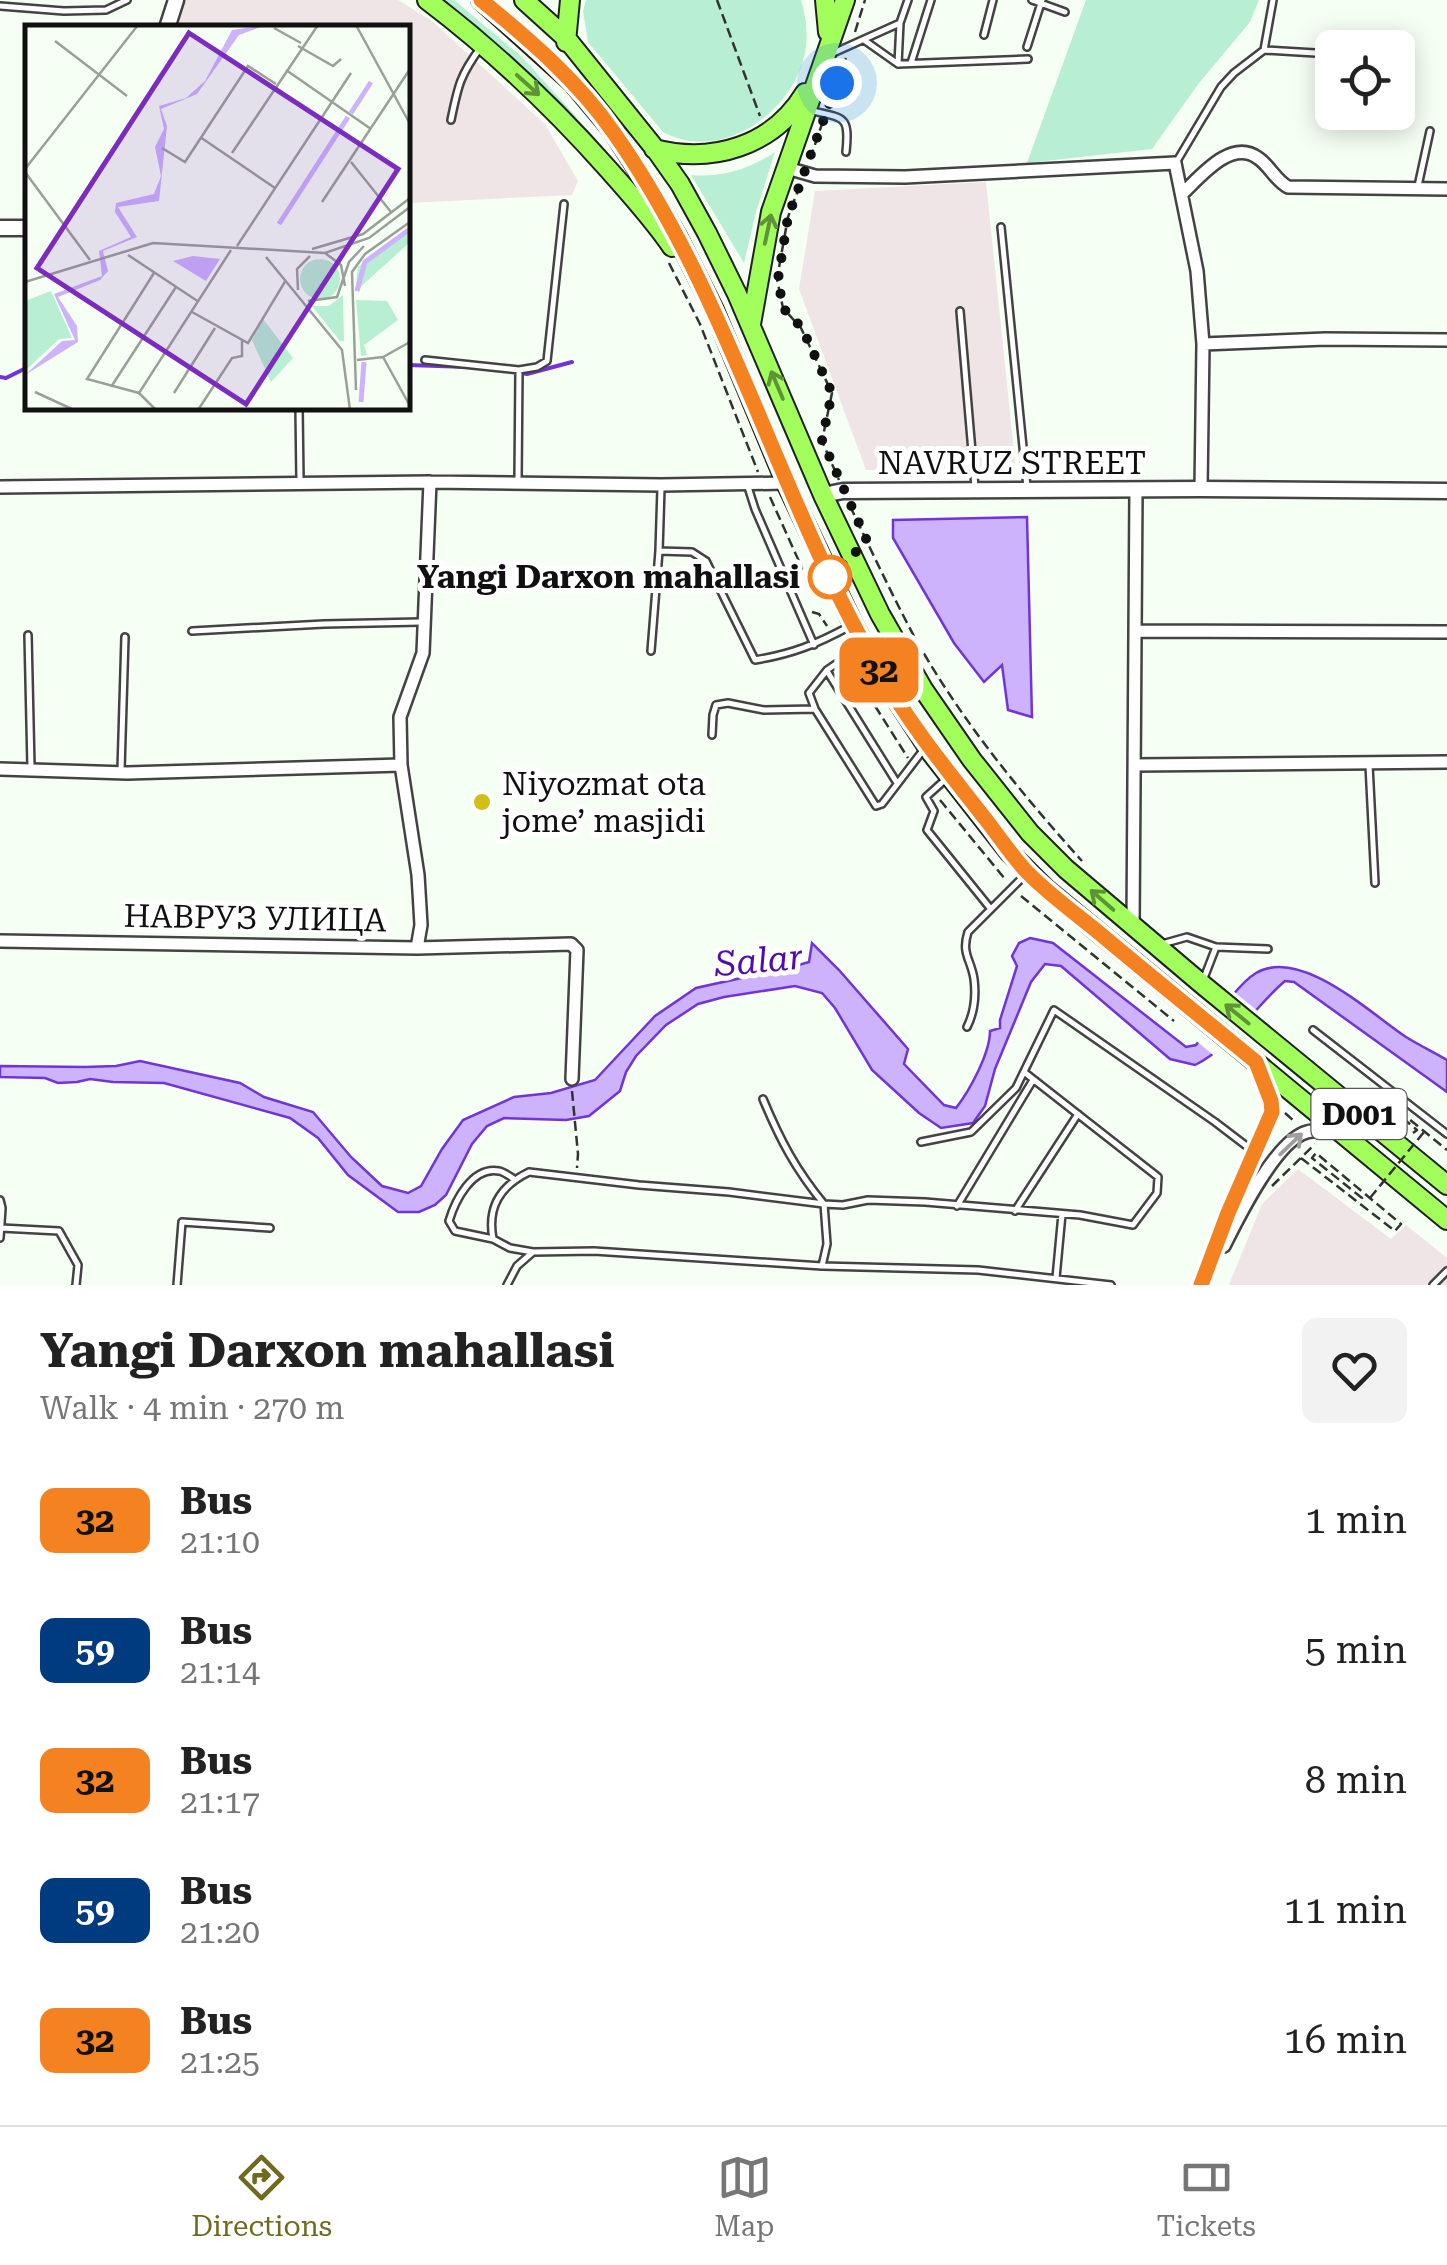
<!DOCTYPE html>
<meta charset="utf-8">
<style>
:root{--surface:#fff;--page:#f2f2f2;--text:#222;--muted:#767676;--line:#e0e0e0;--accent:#706a1e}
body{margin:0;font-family:"Roboto Serif",serif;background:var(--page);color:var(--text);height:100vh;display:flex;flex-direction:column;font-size:38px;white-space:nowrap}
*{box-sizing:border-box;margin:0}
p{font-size:32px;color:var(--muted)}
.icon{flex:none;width:55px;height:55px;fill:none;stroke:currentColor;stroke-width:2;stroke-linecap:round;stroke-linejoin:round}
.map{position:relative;height:1285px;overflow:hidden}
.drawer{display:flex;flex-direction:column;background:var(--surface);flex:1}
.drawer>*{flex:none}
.badge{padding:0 20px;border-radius:15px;font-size:35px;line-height:65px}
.fabs{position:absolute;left:1315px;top:30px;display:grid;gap:20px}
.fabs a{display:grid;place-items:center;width:100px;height:100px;border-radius:15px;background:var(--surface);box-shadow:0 5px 25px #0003;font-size:50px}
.you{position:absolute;width:50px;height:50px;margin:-25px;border:8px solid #fff;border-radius:50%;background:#1a73e8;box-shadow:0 0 0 15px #1a73e833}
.map>.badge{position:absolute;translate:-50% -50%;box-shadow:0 0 0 5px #fff}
.round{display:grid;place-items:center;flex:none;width:105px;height:105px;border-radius:15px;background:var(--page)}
.head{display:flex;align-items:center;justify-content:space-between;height:170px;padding:0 40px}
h1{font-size:48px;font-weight:700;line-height:75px}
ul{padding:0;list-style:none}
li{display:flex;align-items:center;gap:30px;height:130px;padding:0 40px}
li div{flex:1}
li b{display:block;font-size:38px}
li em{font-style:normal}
li .badge{min-width:110px;font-weight:700;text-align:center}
.tabs{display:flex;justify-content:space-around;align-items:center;height:140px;border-top:2px solid var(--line);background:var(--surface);font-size:28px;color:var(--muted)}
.tabs a{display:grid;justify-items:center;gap:5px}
.tabs .selected{color:var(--accent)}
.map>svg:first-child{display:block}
.industrial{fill:#efe4e6}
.green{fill:#b8eed1}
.water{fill:#ccb3fc;stroke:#7133da;stroke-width:2.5}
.pier{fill:#f6fff4}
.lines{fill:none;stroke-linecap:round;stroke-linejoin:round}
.stream{stroke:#7133da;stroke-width:4}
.service-casing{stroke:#434343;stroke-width:10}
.minor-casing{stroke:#434343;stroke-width:16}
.tertiary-casing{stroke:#434343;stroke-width:19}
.trunk-casing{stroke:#212121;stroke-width:22}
.path{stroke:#323232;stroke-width:2.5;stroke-dasharray:10 5;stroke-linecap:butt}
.service{stroke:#fff;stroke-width:5}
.minor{stroke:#fff;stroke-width:11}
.tertiary{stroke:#fff;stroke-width:14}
.trunk{stroke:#a2ff5b;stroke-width:18}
.path-bridge{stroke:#323232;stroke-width:2.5;stroke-dasharray:10 5;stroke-linecap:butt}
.oneway{stroke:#609339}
.oneway2{stroke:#9f9f9f}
.line-casing{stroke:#fff;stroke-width:22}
.line{stroke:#f58220;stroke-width:15}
.walk{stroke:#101010;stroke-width:10;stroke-dasharray:0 18}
.stop-dot{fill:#fff;stroke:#f58220;stroke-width:5}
.poi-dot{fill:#cfc11a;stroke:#fff;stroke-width:4}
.labels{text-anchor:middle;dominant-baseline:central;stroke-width:10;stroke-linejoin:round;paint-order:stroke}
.shield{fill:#fff;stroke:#585858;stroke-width:2.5}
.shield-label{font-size:30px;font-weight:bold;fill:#101010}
.street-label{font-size:32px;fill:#101010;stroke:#fff}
.stop-label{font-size:32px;font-weight:bold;fill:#101010;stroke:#fff;text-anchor:end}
.poi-label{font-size:32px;fill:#101010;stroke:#fff;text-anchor:start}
.water-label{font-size:35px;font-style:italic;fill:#4f0cb0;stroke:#fff}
.inset-river{fill:none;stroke:#ccb3fc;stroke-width:5}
.inset-road{fill:none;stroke:#9a9f99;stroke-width:2.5}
.view{fill:#7b2cbf;fill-opacity:0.15;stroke:#7b2cbf;stroke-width:5}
.inset-edge{fill:none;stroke:#101010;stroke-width:5}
</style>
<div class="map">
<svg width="1447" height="1285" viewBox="0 0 1447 1285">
<rect width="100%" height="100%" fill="#f6fff4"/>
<path class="industrial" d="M179,0h219l34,21 113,103 33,57 -6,14 -164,8v-175h-238z
M986,182l30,289 -150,-1 -67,-181 16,-98z
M1298,1169l93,70 15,-14 41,33v27h-218l33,-81z"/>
<path class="green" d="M443,0h11l68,57 51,56 47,58 -88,-96z
M586,0h215c6,19 8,42 2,61 -17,57 -85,101 -140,71l-75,-90 -5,-31z
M1086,0h173l-9,22 -51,61 -47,66 -125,14z
M775,152l-19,60 -12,51 -53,-88c31,3 59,-6 84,-23z"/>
<path class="water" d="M1027,517l5,200 -24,-7 -6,-45 -18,17 -30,-39 -61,-105v-18z
M1030,938l23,5 133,104 10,-2c15,-20 40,-60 60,-72 45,-26 114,40 150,64 13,8 27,15 41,23v32l-153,-110 -9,-1c-32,27 -53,66 -90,84l-25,-6 -109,-93 -16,-2 -14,18 -36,87 -10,37 -12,17 -32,5 -22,-15 -47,-43 -37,-62 -13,-15 -27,-7 -71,11 -26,7 -32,21 -30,31 -10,16 -6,19 -31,25 -23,4 -62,-2 -17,8 -15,18 -26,51 -11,10 -16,7h-21l-50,-37 -30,-37 -28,-20 -126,-35 -51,-1 -23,-3 -13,3 -19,1 -13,-5 -45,-1v-11l85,1 31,-1 24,-5 100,22 24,14 49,15 38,45 31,29 26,7 13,-7 21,-37 21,-29 51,-23 37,-4 44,-13 60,-64 41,-28 45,-10 10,-9 27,5 7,-5 24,-7 3,-19 27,27 69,79 -4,15 40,41 12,3c14,-18 34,-55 34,-77l10,-3v-8l17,-54 -5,-10 7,-13z"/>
<path class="pier" d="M1232,990l27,22 -41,47 -24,-20z"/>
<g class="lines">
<path class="stream" d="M408,365l60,2
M517,372l10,2 45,-12
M0,377l6,1 22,-11"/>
<defs>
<path id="service" d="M1032,0l33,12
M0,6l64,5 42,-1 21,-10
M900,23l-2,41 130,-5
M984,35l9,-35
M864,40l34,24
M1027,47l15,-47
M1264,50l68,4
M831,54l69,-31 8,-23
M1398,59l10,1
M911,63l20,-63
M809,110c34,9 41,3 37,42
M451,120c7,-34 9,-45 30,-73
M1177,161l44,-74 13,-14 30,-23 9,-50
M1418,186l12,-55
M1001,227l26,260
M960,311l15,176
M425,360l94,10
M299,408l1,73
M518,480l1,-110 18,-3 10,-6 17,-157
M748,487l7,22 59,136
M659,551l33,1 14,9 49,99c37,-6 62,-16 95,-34
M192,631l132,-7 97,-2
M28,635l3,132
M862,646l-35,24 -18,23 6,16 61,97 6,-2 42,-55
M651,651l8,-100 2,-63
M827,671l70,112
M712,735l1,-20 3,-10 12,-2 36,7 51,-1
M1369,765l6,118
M121,770l4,-133
M947,778l-21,19 8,14 -7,19 63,78
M1162,944l25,-7 29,10 -12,31
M1216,947l52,2
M967,1027c7,-14 9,-32 7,-48 -3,-20 -13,-25 -6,-47l59,-59
M1313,1030l134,104
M763,1099c17,41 33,71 61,105l19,1 25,-5 57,2 155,13 53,10 24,-32 1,-16 -134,-105
M921,1142l50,-10 45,-44 38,-78 161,112 38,29
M0,1200l2,8 -2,30
M957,1206l76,-126
M1015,1211l63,-97
M1,1228l58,3 19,34 -2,20
M493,1239l-38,-8 -6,-10c6,-20 23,-55 50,-50 3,0 12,6 15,8
M533,1252l-23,-4 -17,-9c-6,-32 7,-53 36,-67l110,13 90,7 95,12 3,40 -5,22
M1056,1278l6,-64
M177,1285l5,-63 88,6
M507,1285l10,-19 16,-14 61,-1 228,15 156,4 133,15
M1433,1285l14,-14"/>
<path id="minor" d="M787,168l28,8 90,1 270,-14 22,108 6,73 -2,145
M1182,194c18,-17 49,-56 76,-36 12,8 17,22 30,29l159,2
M1203,344l122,-5 122,1
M0,487l430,-5 231,3 125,-2
M1136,631l311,1
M1135,765l312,-3
M0,769l127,4 274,-8
M1133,927l3,-438
M0,941l417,7 154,-4 6,6 -5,129
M417,948l4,-23 -3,-50 -17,-110 -1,-48 23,-64 7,-171
M1224,1246c14,-28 52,-106 83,-114 9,-3 22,0 32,0
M1201,1285l27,-72 45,-101 -2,-11 -14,-35"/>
<path id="tertiary" d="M167,28l9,-28
M0,228h28
M823,495l20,-4 358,-2 246,2"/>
<path id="trunk" d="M427,0c66,50 126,107 181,169 22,25 45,50 64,78
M481,0l91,82 41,49 34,53 31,54 36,72 72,173 67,141 27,50 52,80 77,98 37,37 401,331
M524,0l42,38 90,112 24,34 27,49 30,61 86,201 57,119 43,75 49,71 58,73 36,36 137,116 244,200
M825,0l3,32
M566,42l4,-42
M654,149c59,15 119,-3 151,-56
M751,324l20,-112 74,-212"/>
</defs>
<use href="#service" class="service-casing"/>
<use href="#minor" class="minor-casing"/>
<use href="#tertiary" class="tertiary-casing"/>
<use href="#trunk" class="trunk-casing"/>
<path class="path" d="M717,0l43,116
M855,32l10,-32
M828,107l18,-49
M810,159l12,-35
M800,185l-12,32 -11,62 6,29 18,20 31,65 -10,48 17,39
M669,263l31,61 58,148
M770,497l32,71 -7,12
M850,506c21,44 42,89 65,132 46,82 105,154 167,223
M812,612l7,2 8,12
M851,668l57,90
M940,800l65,79
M1021,896l153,125
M1370,1089l-1,1 48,40 -4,3
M572,1091l6,63 -1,14
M1387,1101l60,49
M1285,1113l10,9
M1301,1158l94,73 6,-7 -85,-71 -4,5 50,40 -4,4
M1272,1186l43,-42"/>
<use href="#service" class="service"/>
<use href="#minor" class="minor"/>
<use href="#tertiary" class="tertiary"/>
<use href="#trunk" class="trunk"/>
<path class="path-bridge" d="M1370,1198l54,-66"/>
</g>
<defs><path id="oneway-shaft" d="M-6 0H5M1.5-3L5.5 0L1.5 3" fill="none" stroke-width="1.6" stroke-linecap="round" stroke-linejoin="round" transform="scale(2.5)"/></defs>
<g class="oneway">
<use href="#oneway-shaft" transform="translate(528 85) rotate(42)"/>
<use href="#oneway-shaft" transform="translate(768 229) rotate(-78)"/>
<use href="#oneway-shaft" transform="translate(777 385) rotate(-113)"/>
<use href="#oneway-shaft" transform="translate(1102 900) rotate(-139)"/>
<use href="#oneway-shaft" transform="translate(1237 1014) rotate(-141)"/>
</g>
<use class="oneway2" href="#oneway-shaft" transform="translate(1291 1144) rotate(-44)"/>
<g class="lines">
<defs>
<path id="line" d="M481,0c48,39 98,82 133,133 117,166 164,367 267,541 32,55 67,97 106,147 14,18 26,37 42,53 23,23 50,42 75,63 50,42 101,83 152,125l15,39 1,11 -44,101 -27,72"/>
</defs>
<use href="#line" class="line-casing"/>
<use href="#line" class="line"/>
<path class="walk" d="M830,577l37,-36 -45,-101 10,-47 -30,-65 -19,-20 -5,-29 10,-62 49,-134"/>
</g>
<circle class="stop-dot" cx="830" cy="577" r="20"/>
<circle class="poi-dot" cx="482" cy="802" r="10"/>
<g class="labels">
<rect class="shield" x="1311.5" y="1089" width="95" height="50" rx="8"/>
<g class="shield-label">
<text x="1359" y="1114">D001</text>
</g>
<g class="street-label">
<text x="1012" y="463">NAVRUZ STREET</text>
<text transform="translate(255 918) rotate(1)">НАВРУЗ УЛИЦА</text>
</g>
<g class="stop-label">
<text x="800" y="577">Yangi Darxon mahallasi</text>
</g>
<g class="poi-label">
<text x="502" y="784">Niyozmat ota<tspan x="502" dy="37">jome’ masjidi</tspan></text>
</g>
<g class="water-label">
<text transform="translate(759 961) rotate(-5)">Salar</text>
</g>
</g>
<g transform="translate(25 25)">
<rect width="385" height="385" fill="#f6fff4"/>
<path d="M385,201v16l-55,50 3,-25zM275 254a20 20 0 1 1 40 0a20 20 0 1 1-40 0ZM26,266l21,47 -13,1 -34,32v-70zM318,270l1,46h-4l-28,-35h17zM331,275l31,1 11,19 -34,25 3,10 -6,1zM238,294l30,39 -22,24 -19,-42z" fill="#b8eed1"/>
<path d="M241,0l-27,10 -42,59 -36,15 6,17 -8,75 -41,6 19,30 -34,14 5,20 -8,9 -42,17 19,29 1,16 -53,33 37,-34 13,-1 -21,-46 48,-18 -3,-25 32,-14 -16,-25 1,-9 38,-9 7,-18 -6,-29 9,-18 -5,-23 27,-8 19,-17 27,-51zM168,231l27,3 -14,22 -33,-20z" fill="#ccb3fc"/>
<path class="inset-river" d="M326,88l20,-31M254,199l69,-107M332,266l8,-29 45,-33M336,377l3,-40"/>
<path class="inset-road" d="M331,0l54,99M249,3l27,15M30,16l72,55M273,21l35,20 8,-7M261,45l85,59M175,112l75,51M137,123l23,14 63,-96 28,18M207,128l86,-128M326,137l40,50M0,144l113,-144M0,147l65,88M297,177l88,-133M212,221l114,-173M287,224l51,-15 47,-36M300,228l16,12 4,21M103,230l71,47M241,232l76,93 8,60M0,257l128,-39 172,10 44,-15 41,-31M273,265l-1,-21 13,-13M283,276l29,-4 12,-35 15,-16M167,287l56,31 38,-63M358,332l27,49M332,335l26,-3 27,-15M86,362l65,-100M331,365l-4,-118 13,-18 45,-32M10,367l39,18M114,368l-52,-14 67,-106M149,368l41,-65M131,385l-17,-17 92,-143M173,385l34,-52 10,-2v-16"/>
<path class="view" d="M164,8l209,136 -152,235 -209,-136z"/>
<rect width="385" height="385" class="inset-edge"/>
</g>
</svg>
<div class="fabs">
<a><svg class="icon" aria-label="locate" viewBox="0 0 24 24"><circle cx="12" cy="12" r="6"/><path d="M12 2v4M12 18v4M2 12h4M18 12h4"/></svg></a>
</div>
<div class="you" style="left:837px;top:83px"></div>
<b class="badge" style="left:879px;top:670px;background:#f58220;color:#111">32</b>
</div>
<section class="drawer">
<div class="head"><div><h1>Yangi Darxon mahallasi</h1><p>Walk · 4 min · 270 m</p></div><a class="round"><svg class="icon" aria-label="heart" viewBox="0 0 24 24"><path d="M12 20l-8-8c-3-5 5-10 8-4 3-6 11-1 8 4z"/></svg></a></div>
<ul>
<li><span class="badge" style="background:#f58220;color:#111">32</span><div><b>Bus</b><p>21:10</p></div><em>1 min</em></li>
<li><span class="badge" style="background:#003b80;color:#fff">59</span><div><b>Bus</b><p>21:14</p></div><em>5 min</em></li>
<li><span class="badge" style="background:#f58220;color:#111">32</span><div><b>Bus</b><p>21:17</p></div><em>8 min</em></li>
<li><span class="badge" style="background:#003b80;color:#fff">59</span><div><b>Bus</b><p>21:20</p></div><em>11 min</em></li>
<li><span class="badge" style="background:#f58220;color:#111">32</span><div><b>Bus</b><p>21:25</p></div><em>16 min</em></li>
</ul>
</section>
<nav class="tabs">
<a class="selected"><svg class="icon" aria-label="directions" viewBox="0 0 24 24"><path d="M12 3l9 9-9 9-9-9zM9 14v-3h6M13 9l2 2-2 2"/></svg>Directions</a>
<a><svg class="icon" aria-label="map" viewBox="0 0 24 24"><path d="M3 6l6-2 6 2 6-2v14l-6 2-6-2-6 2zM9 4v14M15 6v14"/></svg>Map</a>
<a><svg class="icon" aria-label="tickets" viewBox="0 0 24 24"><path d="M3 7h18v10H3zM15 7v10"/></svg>Tickets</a>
</nav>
